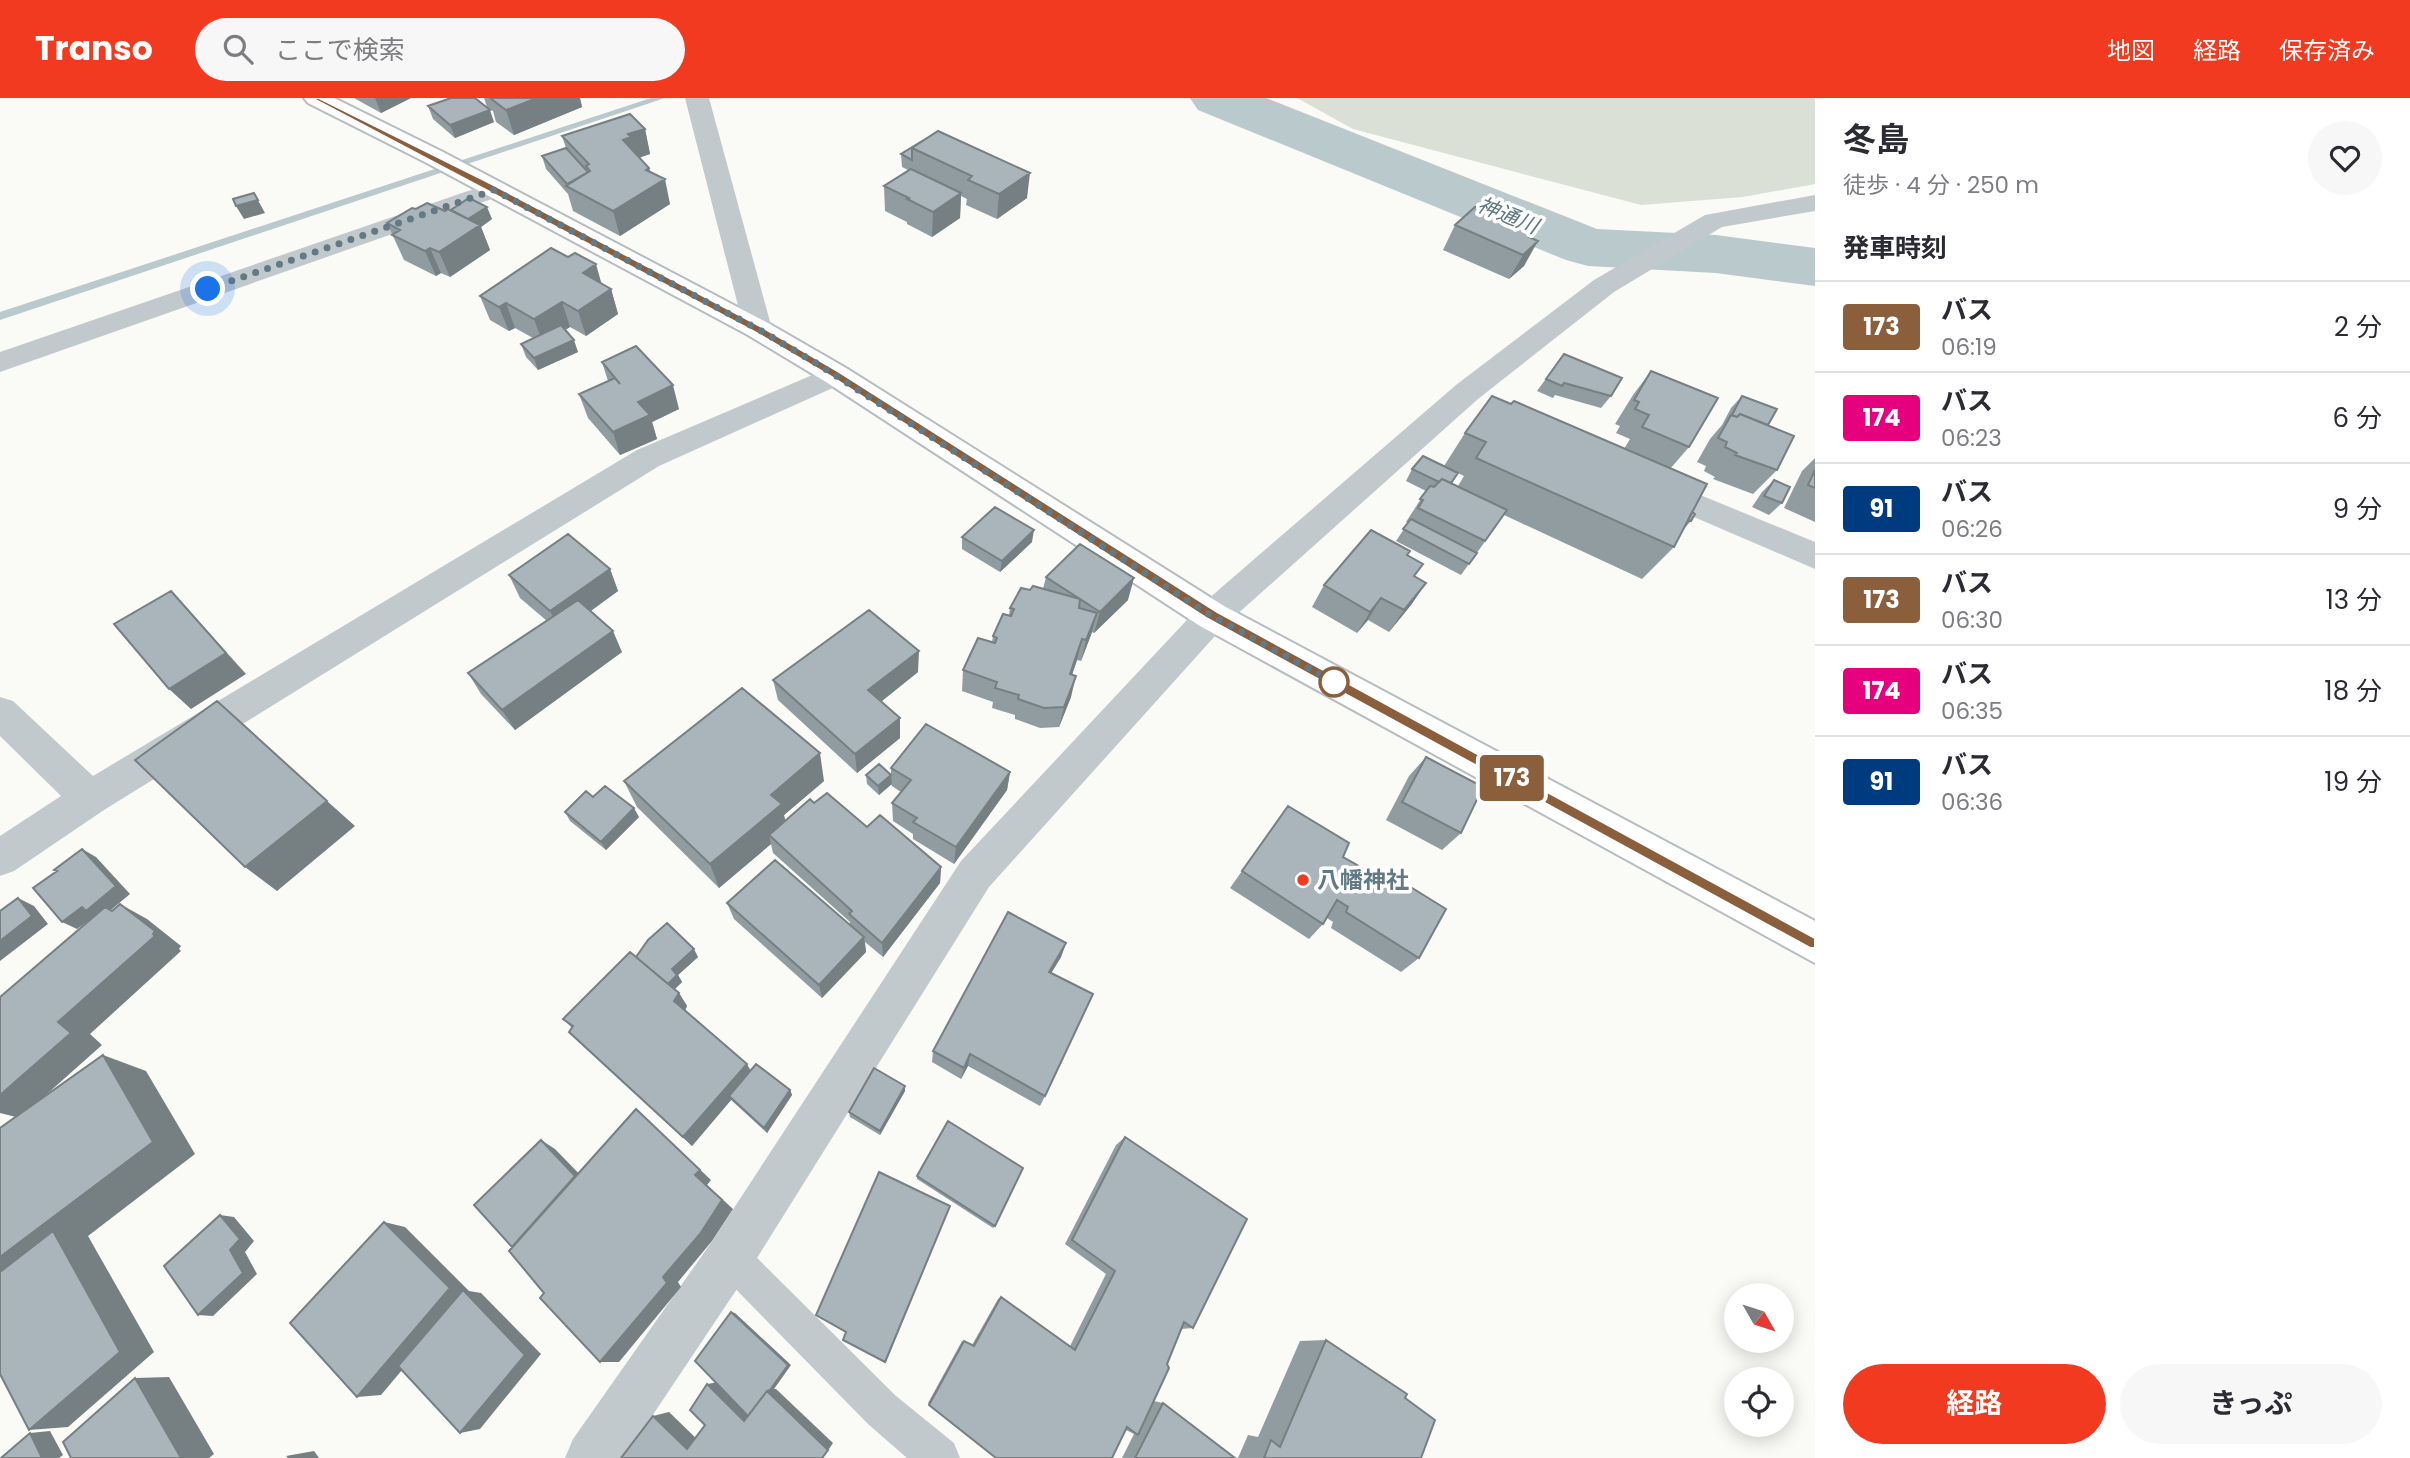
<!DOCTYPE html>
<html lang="ja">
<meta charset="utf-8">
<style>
:root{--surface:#fff;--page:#f7f7f7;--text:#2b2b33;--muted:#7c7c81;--line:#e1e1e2;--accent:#f13a20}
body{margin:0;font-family:Poppins,"Noto Sans JP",sans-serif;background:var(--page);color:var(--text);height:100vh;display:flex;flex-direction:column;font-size:26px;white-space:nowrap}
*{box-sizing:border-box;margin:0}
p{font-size:23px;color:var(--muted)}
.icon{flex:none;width:38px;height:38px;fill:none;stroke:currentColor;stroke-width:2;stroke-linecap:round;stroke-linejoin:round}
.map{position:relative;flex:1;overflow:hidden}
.sheet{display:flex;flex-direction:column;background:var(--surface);width:595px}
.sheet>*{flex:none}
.badge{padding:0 14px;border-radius:5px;font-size:24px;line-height:46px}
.needle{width:46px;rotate:129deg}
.controls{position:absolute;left:1724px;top:1185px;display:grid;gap:14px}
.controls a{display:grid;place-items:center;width:70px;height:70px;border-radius:50%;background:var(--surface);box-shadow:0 4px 18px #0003;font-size:35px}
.you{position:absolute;width:35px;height:35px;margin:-18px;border:5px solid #fff;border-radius:50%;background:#1a73e8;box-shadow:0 0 0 10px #1a73e833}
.map>.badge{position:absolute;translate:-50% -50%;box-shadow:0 0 0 4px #fff}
h2{padding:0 28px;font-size:26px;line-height:63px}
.round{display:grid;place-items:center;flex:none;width:74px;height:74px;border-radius:37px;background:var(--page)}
.headline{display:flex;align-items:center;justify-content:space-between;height:119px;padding:0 28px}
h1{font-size:33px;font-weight:700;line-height:52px}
.button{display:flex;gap:14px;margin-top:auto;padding:14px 28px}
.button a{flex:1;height:80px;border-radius:42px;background:var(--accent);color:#fff;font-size:28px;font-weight:700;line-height:80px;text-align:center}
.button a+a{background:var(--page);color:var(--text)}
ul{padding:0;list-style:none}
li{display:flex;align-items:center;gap:21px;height:91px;padding:0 28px;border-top:2px solid var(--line)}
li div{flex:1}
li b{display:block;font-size:26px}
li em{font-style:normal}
li .badge{min-width:77px;font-weight:700;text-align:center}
header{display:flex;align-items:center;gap:42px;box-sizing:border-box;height:98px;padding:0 35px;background:var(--accent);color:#fff}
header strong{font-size:33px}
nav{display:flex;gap:38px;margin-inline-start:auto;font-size:24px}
.search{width:490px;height:63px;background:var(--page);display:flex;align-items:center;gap:18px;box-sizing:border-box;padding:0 24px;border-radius:38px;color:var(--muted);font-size:26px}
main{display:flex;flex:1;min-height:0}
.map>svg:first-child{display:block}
.green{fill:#dae0d6}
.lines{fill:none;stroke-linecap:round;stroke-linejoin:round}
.stream{fill:#b9c9cc;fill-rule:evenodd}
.river{fill:#b9c9cc;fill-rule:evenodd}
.primary-casing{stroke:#b6bdc0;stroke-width:4}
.lane{fill:#c2c9cc;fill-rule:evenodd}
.street{fill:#c2c9cc;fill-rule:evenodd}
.primary{fill:#fff;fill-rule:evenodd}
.wall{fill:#919ca0;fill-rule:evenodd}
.shaded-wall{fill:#767f82}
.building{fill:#a9b5ba;stroke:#767f82;stroke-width:2}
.line{fill:#8b5e3c;stroke:#fff;stroke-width:2}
.walk{stroke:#627a85;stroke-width:7;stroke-dasharray:0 12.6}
.stop-dot{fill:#fff;stroke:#8b5e3c;stroke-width:3.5}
.poi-dot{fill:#f13a20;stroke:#fff;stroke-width:2.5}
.labels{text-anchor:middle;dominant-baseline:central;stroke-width:7;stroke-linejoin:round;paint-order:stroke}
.far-water-label{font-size:21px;font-style:italic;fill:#5e787e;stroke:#fff}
.poi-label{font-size:23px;font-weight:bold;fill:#627a85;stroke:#fff;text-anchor:start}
</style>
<header>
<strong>Transo</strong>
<div class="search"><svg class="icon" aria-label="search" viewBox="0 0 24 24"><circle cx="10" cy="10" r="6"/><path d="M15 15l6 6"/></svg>ここで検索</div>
<nav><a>地図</a><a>経路</a><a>保存済み</a></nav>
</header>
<main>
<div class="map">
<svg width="1815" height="1360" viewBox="0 0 1815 1360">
<rect width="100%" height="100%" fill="#fafaf7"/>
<path class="green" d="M1297,0h518v86l-72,13 -102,8 -288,-76z"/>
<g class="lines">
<path class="stream" d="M651,0h14l-665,222v-8z"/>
<path class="river" d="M1190,0h76l331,131 119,6 99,13v38l-99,-13 -128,-7 -22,-6 -368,-150z"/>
<defs>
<path id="primary" d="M304,0h30l109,54 325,171 78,45 378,238 591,315v42l-615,-337 -374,-244 -78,-47 -323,-173 -117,-59z"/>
</defs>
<use href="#primary" class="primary-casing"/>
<path class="lane" d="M730,1140l13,6 153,152 58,47 6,15h-53l-39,-34 -151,-154 -6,-13 6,-13z"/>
<path class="street" d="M685,0h24l63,231 -4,6 -10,3 -10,-3 -4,-6z
M494,84l9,3 4,5 -4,5 -503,177v-20z
M1815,97v16l-93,16 -108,65 -136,107 -254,227 -235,261 -242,387 -123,184h-59l8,-19 140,-199 248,-379 239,-255 256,-221 138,-105 111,-65z
M836,267l10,3 5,7 -5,7 -187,84 -555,344 -90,61 -14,5v-40l61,-40 -61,-60v-39l13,4 80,75 544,-326z
M1649,376l166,68v27l-177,-76 -5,-8 5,-8z"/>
<use href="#primary" class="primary"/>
</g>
<path class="wall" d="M354,0h57l-30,15z
M484,0h96l2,9 -68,28 -18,-13 -3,-11 -6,-4z
M428,8l66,16 -39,16 -22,-19z
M645,31l5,25 -11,3 10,11 1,4 20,32 -50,32 -47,-25 -5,-17 -22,-25 -4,-13 24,-8 -4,-12z
M927,40l100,60 -30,21 -31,-14 1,-6 -6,-3 -1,22 -28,19 -25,-13v-2l-22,-11 -1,-25 24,-16 -6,-3 -1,-13z
M445,113l47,8 -11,8 9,23 -40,27 -9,-4 -5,3 -32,-16 -17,-37z
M1455,127l76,13 -7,28 -15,13 -66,-29z
M601,186l10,5 7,25 -32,22 -16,-9 -5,3 13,22 -40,18 -12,-13 -5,-13 12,-6 -18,-10 -6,3 -19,-11 -10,-24z
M1564,256l47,42 -10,12 -46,-13 -2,3 -16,-7z
M602,264l77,47 -27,13 5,17 -37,16 -32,-37 -9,-24 29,-13z
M1651,273l38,76 -19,22 22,43 -1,9 -9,10 -8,16 -32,32 -138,-64 -43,60 -65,-34 12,-18 -2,-1 20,-31 -20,-10 6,-12 32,-3 21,-33 46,-29 113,45 6,-10 -14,-6 4,-7 -5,-2 18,-29zM1458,375l6,3 -6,10 -6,-2z
M1742,298l26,29 9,45 -24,24 -40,-15 2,-2 -11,-6 2,-5 -9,-4 13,-23 12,-14 9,-17z
M1815,360v64l-31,-14 18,-37z
M1774,382l8,23 -13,12 -17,-8 10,-15z
M962,439l70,5 -32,30 -38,-23z
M1407,458l8,21 11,6 -15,22 -22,27 -21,-12 -11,13 -45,-26 12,-22z
M610,471l8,22 -27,20 31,41 -107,78 -34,-36 -13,-21 79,-52 -27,-23 -11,-23z
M1046,479l82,23 -34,33 -2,-1 -11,29 -4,-1 -5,15 -1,22 -12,30 -19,1 -25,-9v-4l-23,-7 1,-6 -31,-11 1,-21 29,-28 1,-6 16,-21 1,-7 20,-18 13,-1z
M918,574l-37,30 19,36 -43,35 -79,-73 -5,-20z
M1426,659l35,76 -19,17 -56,-30 23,-44z
M891,670l119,4 -3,18 -53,74 -41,-25v-5l-20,-13 -1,-18 9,-11 -9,-6 -1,-2 -12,11 -12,-11 -1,-9h25z
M624,683h200l-40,34 1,6 29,-18 53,24 74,40 -1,16 -57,74 -18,-15 1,10 -44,46 -88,-79 -7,-16 123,22v-3l-77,-69 -2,-9 -52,44 -82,-81z
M1288,708l55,51 31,17 6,-6 39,90 -18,14 -70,-44 2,-6 -6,-4 -4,6 -14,15 -79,-51z
M565,714l74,5 -33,33 -36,-29z
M1066,845l-5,14 -10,16 -6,123 -5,10 -72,-40 -7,13 -29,-17 1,-11z
M636,859h62l-20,18 4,7 -8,7 5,4 8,13 -2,5 65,59 40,20 2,5 -25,38 -36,-33 -39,46 -123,-114 3,-4 -9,-9z
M905,988v5l-25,44 -30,-18 -1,-5z
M1125,1039l68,191 -12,1 -14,35 -13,37 9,2 72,55h-113l12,-24 -8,-4 -197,-25 -1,-2 34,-62h2l8,4 26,-46 3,-2 69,49 36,-72 -41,-30 51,-99z
M917,1078l78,50 -2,2 -76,-49z
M1326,1242l79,58 16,60h-183l10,-23 10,2 42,-96z"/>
<path class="shaded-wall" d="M375,0h36l-30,15z
M537,0h43l2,9 -68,28 -8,-25z
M490,12l4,12 -39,16 -5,-13z
M645,31l5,25 -14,5 -13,-19 5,-6z
M649,70l4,18 12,-7 5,25 -50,32 -7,-25 33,-41z
M1030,75l-3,25 -30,21 2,-25z
M254,95l11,20 -21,6 -8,-13z
M961,95l-1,25 -28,19 1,-25z
M487,109l5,12 -11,8 9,23 -40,27 -11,-25 24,-30z
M1538,143l-14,25 -15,13 14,-24z
M430,150l11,25 -5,3 -11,-25z
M596,166l7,25 -20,-16z
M611,191l7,25 -32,22 -8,-25z
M562,204l8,25 -27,17 -9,-25z
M506,205l9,25 -6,3 -10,-24z
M574,242l4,12 -40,18 -4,-12z
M673,287l6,24 -27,13 5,17 -37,16 -7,-23 25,-30z
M1034,432l-2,12 -32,30 2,-11z
M610,471l8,22 -57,41 -11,-21z
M1134,480l-6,22 -34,33 6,-21z
M1426,485l-15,22 -22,27 15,-22z
M171,493l75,83 -55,35 -22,-20z
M1381,500l-13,22 -11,13 13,-21z
M1097,515l-6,22 -10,26 5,-21z
M613,533l9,21 -107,78 -13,-20z
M1082,541l-5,21 -12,35 5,-21z
M919,553l-1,21 -49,39 -1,-21z
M1076,578l-5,21 -12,30 5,-20z
M900,620v20l-43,35 -2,-19z
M820,655l4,28 -40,34 3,15 -18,5 2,9 -52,44 -9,-24 61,-69z
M1010,674l-3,18 -53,74 2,-17z
M891,677l1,9 -13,11 -1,-9z
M327,703l28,25 -78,65 -32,-24z
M634,710l5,9 -33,33 -5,-8z
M82,751l14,8 34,37 -30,25 -5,-3 -18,13 -15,-7z
M941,769l-1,16 -57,74 -1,-14z
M18,800l16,8 14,18 -48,37v-20z
M120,806l27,15 34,27 -2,3 2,2 -91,83 12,11 -82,73 -20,-5v-18l58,-73z
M864,839l2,15 -44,46 -3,-13z
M1066,845l-5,14 -17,28 5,-13z
M694,851l4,8 -20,18 4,7 -11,11 -5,-7 6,-17z
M679,895l8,13 -4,8 -9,-13z
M970,956l-2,12 -7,13 3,-11z
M103,957l43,16 49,83 -107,82 66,116 -86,75 -39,3 -29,-127v-46z
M747,966l6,11 -24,21 2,4 -39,46 -9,-9z
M905,988v5l-25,44v-4z
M790,992l2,5 -25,38 -3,-5z
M636,1011l75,71 -4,5 26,24 -21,32 -34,41 3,5 -62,75h-19l63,-85 32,-102z
M541,1042l14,9 37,38 -60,69z
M950,1108l-64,156h-1z
M220,1117l14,2 20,24 -9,11 12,22 -44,42 -15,-1 32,-65z
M384,1124l21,5 64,64 12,2 60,61 -61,75 -20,4 6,-139 -85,101 -24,2z
M731,1214l4,1 56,52 -17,24h2l57,54 -10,15 -79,-37 -37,-37 12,-2 48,9z
M169,1279l45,77 -5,4h-28l-46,-80z
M669,1314l32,31 -14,6 -34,-33z
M50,1333l13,24 -4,3h-17l-12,-25z
M314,1353l5,7h-31l-2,-2z"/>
<path class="building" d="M451,0h24l15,12 -40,15 -22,-19z
M490,0h47l-31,12z
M630,16l15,15 -17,5 3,3 -8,3 26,28 -3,2 19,9 -52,32 -47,-25 24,-15 -4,-5 3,-2 -27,-28z
M938,33l92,42 -31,21 -31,-14 4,-4 -60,-28z
M927,40l-15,10v12l-11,-6z
M566,50l22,24 -21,12 -25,-28z
M911,71l50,24 -28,19 -26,-13 2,-1 -25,-12z
M254,95l4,7 -22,6 -3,-7z
M469,100l18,9 -19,12 -17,-9z
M427,105l18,8 3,-2 32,16 -41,27 -9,-4 -5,3 -33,-16 8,-5 -13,-7 25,-15 4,1z
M1475,109l59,25 -5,5 9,4 -15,14 -68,-30z
M551,150l17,9 7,-4 21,11 -13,9 28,16 -33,22 -16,-9 -28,17 -28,-16 -7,4 -19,-11z
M561,227l13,15 -40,18 -13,-14z
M636,248l37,39 -35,17 12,13 -37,17 -34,-38 36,-16 5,6 -18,-22z
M1564,256l58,24 -11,18 -47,-13 -2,3 -16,-7z
M1651,273l67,27 -29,49 -47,-20 7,-12 -14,-6 4,-7 -5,-2z
M1492,298l19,8 3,-3 193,83 -33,63 -198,-89 10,-16 -21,-9z
M1742,298l35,13 -9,16 -28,-11 -3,3 -5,-2z
M1740,316l54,22 -17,34 -42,-15 2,-2 -12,-6 2,-5 -9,-4 13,-23 6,2z
M1423,358l35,17 -7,10 -9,-4 -3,3 -27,-13z
M1815,372v18l-7,-3z
M1442,381l65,31 -22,31 -67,-33 5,-8 -3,-1 10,-13 4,1z
M1774,382l16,7 -8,16 -18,-7z
M995,409l39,23 -32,31 -40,-24z
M1692,414l3,2 -4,7 -3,-1z
M1411,421l66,34 -8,11 -66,-35z
M1371,432l39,21 -3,4 16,9 -9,12 12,7 -22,27 -23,-12 -11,14 -46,-27z
M568,436l42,35 -60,42 -41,-36z
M1080,446l54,34 -34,34 -20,-13 -1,9 18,5 -11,27 -4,-1 -12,35 6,2 -12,31 -20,1 -26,-9 1,-4 -24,-7 2,-6 -34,-12 15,-32 17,5 2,-5 -4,-2 10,-22 8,2 3,-7 -4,-1 11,-20 9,2 3,-4 47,13 -34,-22z
M171,493l55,62 -57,36 -55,-65z
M578,502l35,31 -111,79 -34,-37z
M869,512l50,41 -51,39 32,28 -45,36 -82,-74z
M742,590l78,65 -49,42 11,9 -72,60 -86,-83z
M217,603l110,100 -82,66 -110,-107z
M926,626l84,48 -54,75 -43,-25 4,-4 -25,-15 19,-23 -20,-12z
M1426,659l57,30 -22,46 -59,-31z
M879,666l12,11 -13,11 -12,-11z
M605,688l29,22 -33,34 -36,-30 21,-21 7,6z
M827,695l40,34 13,-12 61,52 -59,76 -33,-29 3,-3 -83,-76 41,-36 4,4z
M1288,708l61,37 -6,14 32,18 5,-7 66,41 -27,49 -73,-46 2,-5 -11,-7 -14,24 -81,-53z
M82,751l34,37 -30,25 -4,-4 -20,15 -29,-34 24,-17 -3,-1z
M775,762l89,77 -45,48 -92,-82z
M18,800l14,18 -32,25v-30z
M120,806l35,27 -2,3 2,2 -97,86 13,11 -71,62v-98l105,-90 7,4z
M1008,814l58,31 -17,29 44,22 -48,102 -75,-42 -6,14 -31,-17z
M667,825l27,26 -22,20 5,6 -9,9 -32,-27 12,-17z
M630,854l49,41 -5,8 73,63 -64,73 -114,-105 4,-6 -10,-7z
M103,957l50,87 -153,115v-129z
M756,966l34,26 -26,38 -35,-32z
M874,970l31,18 -25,45 -31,-19z
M636,1011l64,61 -5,5 27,25 -22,34 -37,43 4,6 -67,79 -60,-64 4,-5 -35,-42z
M948,1023l75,47 -28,58 -78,-50z
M1125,1039l122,82 -54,109 -9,-6 -17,42 2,4 -31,67 -11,-8 -15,31h-116l-67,-53 35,-64 10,5 27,-49 74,53 40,-79 -43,-31z
M541,1042l34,36 -63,71 -38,-42z
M879,1074l71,34 -65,156 -42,-22 3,-8 -30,-17z
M220,1117l20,24 -10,11 13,23 -45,42 -34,-49z
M384,1124l66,66 -93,109 -67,-74z
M53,1133l67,121 -91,78 -29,-56v-102z
M463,1192l62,65 -65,78 -62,-67z
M731,1214l57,53 -18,25 -3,1 -19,25 -53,-55z
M1326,1242l81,54 -2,4 30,22 -14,38h-157l7,-18 9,7z
M135,1280l46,80h-110l-8,-16z
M707,1286l37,37 23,-30 61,59 -6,8h-201l32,-42 34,33 18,-24 -15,-15z
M1163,1305l72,55h-100z
M30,1335l12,25h-41z"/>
<path class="line" d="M312,0h7l167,83 276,146 77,45 378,240 598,326v10h-5l-602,-329 -376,-242 -77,-45z"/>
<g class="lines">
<path class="walk" d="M208,191l286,-99 264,139 58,34 396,253 122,66"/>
</g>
<circle class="stop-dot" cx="1334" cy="584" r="14"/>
<circle class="poi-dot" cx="1303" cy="782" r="7"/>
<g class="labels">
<g class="far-water-label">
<text transform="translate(1508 117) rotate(22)">神通川</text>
</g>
<g class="poi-label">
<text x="1317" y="782">八幡神社</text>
</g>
</g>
</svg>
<div class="controls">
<a><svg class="needle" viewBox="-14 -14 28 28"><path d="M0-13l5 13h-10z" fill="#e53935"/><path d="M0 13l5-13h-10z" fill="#7c7c81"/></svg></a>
<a><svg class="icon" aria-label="locate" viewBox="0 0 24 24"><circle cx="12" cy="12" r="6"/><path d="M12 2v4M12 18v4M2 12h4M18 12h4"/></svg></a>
</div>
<div class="you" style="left:208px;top:191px"></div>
<b class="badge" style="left:1512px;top:680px;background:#8b5e3c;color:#fff">173</b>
</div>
<section class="sheet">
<div class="headline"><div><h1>冬島</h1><p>徒歩 · 4 分 · 250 m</p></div><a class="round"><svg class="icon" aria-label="heart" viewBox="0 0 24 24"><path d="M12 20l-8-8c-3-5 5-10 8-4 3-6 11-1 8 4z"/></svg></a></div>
<h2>発車時刻</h2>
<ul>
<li><span class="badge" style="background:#8b5e3c;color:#fff">173</span><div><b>バス</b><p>06:19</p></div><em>2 分</em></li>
<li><span class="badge" style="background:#e6007e;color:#fff">174</span><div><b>バス</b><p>06:23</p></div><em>6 分</em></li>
<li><span class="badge" style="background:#003b80;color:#fff">91</span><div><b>バス</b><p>06:26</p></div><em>9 分</em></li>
<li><span class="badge" style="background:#8b5e3c;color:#fff">173</span><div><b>バス</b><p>06:30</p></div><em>13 分</em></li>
<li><span class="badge" style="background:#e6007e;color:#fff">174</span><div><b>バス</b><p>06:35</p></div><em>18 分</em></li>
<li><span class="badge" style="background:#003b80;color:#fff">91</span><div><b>バス</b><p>06:36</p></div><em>19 分</em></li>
</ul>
<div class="button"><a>経路</a><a>きっぷ</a></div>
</section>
</main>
